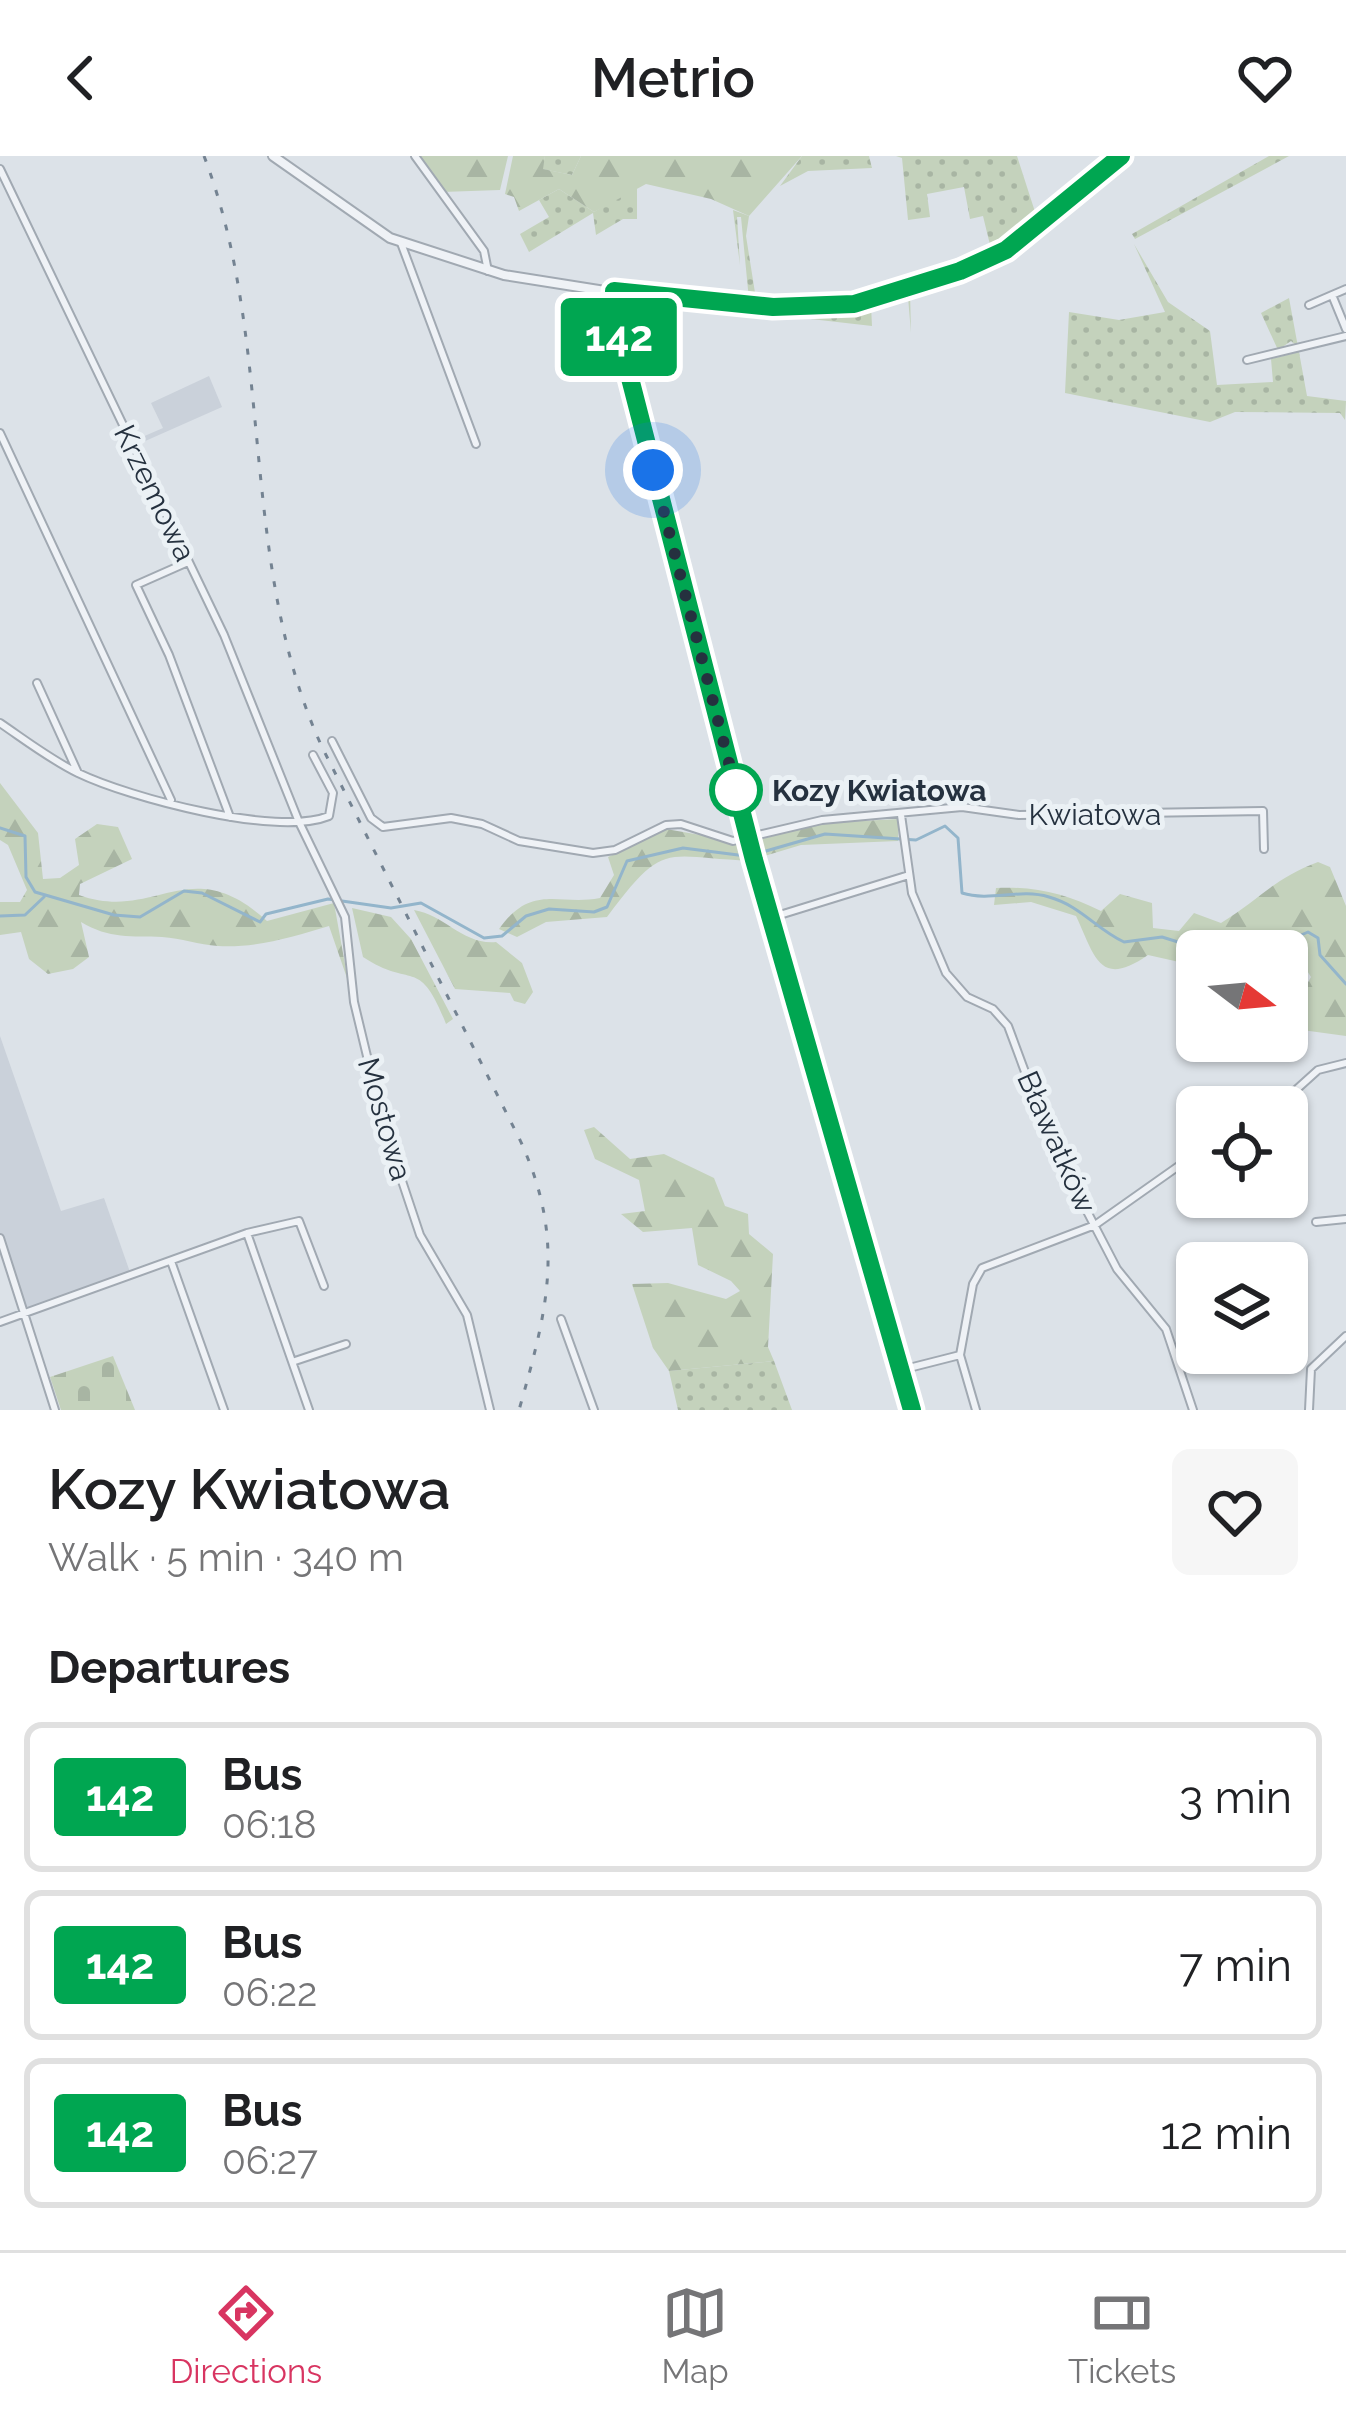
<!DOCTYPE html>
<meta charset="utf-8">
<style>
:root{--surface:#fff;--page:#f6f6f6;--text:#202124;--muted:#757577;--line:#e0e0e0;--accent:#d83561}
body{margin:0;font-family:Raleway,sans-serif;background:var(--page);color:var(--text);height:100vh;display:flex;flex-direction:column;font-size:45px;white-space:nowrap}
*{box-sizing:border-box;margin:0}
p{font-size:39px;color:var(--muted)}
.icon{flex:none;width:66px;height:66px;fill:none;stroke:currentColor;stroke-width:2;stroke-linecap:round;stroke-linejoin:round}
.map{position:relative;height:1254px;overflow:hidden}
.drawer{display:flex;flex-direction:column;background:var(--surface);flex:1}
.drawer>*{flex:none}
.badge{padding:0 24px;border-radius:9px;font-size:42px;line-height:78px}
.needle{width:78px;rotate:106deg}
.fabs{position:absolute;left:1176px;top:774px;display:grid;gap:24px}
.fabs a{display:grid;place-items:center;width:132px;height:132px;border-radius:18px;background:var(--surface);box-shadow:0 3px 9px #0004;font-size:60px}
.you{position:absolute;width:60px;height:60px;margin:-30px;border:9px solid #fff;border-radius:50%;background:#1a73e8;box-shadow:0 0 0 18px #1a73e833}
.map>.badge{position:absolute;translate:-50% -50%;box-shadow:0 0 0 6px #fff}
h2{padding:0 48px;font-size:45px;line-height:108px}
.round{display:grid;place-items:center;flex:none;width:126px;height:126px;border-radius:18px;background:var(--page)}
.overview{display:flex;align-items:center;justify-content:space-between;height:204px;padding:0 48px}
h1{font-size:57px;font-weight:600;line-height:90px}
ul{padding:0;list-style:none}
li{display:flex;align-items:center;gap:36px;height:150px;margin:0 24px 18px;padding:0 24px;border:6px solid var(--line);border-radius:18px}
li div{flex:1}
li b{display:block;font-size:45px}
li em{font-style:normal}
li .badge{min-width:132px;font-weight:700;text-align:center}
header{display:flex;justify-content:space-between;align-items:center;height:156px;padding:0 48px;background:var(--surface);font-size:54px;font-weight:600}
.tab-bar{display:flex;justify-content:space-around;align-items:center;height:168px;border-top:3px solid var(--line);background:var(--surface);font-size:33px;color:var(--muted)}
.tab-bar a{display:grid;justify-items:center;gap:6px}
.tab-bar .current{color:var(--accent)}
.map>svg:first-child{display:block}
.built{fill:#cad1da}
.green{fill:url(#green-dots)}
.forest{fill:url(#forest-firs)}
.cemetery{fill:url(#cemetery-stones)}
.lines{fill:none;stroke-linecap:round;stroke-linejoin:round}
.stream{stroke:#93b5cb;stroke-width:3}
.minor-casing{stroke:#a1a9b2;stroke-width:10}
.tertiary-casing{stroke:#a1a9b2;stroke-width:12}
.minor{stroke:#eff2f6;stroke-width:6}
.tertiary{stroke:#eff2f6;stroke-width:8}
.rail{stroke:#748392;stroke-width:3;stroke-dasharray:6 12;stroke-linecap:butt}
.line-casing{stroke:#fff;stroke-width:27}
.line{stroke:#00a651;stroke-width:18}
.walk{stroke:#25313f;stroke-width:12;stroke-dasharray:0 21.6}
.stop-dot{fill:#fff;stroke:#00a651;stroke-width:6}
.labels{text-anchor:middle;dominant-baseline:central;stroke-width:10;stroke-linejoin:round;paint-order:stroke}
.street-label{font-size:30px;fill:#25313f;stroke:#ebf1f5}
.stop-label{font-size:30px;font-weight:bold;fill:#25313f;stroke:#ebf1f5;text-anchor:start}
</style>
<header><svg class="icon" aria-label="back" viewBox="0 0 24 24"><path d="M15 5l-7 7 7 7"/></svg>Metrio<svg class="icon" aria-label="heart" viewBox="0 0 24 24"><path d="M12 20l-8-8c-3-5 5-10 8-4 3-6 11-1 8 4z"/></svg></header>
<div class="map">
<svg width="1346" height="1254" viewBox="0 0 1346 1254">
<defs>
<pattern id="green-dots" width="8" height="8" patternUnits="userSpaceOnUse" patternTransform="scale(3)"><rect width="8" height="8" fill="#c4d2bc"/><path d="M2 2h.1M6 6h.1" fill="none" stroke="#a8b5a3" stroke-width="1.8" stroke-linecap="round"/></pattern>
<pattern id="forest-firs" width="22" height="20" patternUnits="userSpaceOnUse" patternTransform="scale(3)"><rect width="22" height="20" fill="#c4d2bc"/><path d="M5 1l3.5 6h-7zM16 11l3.5 6h-7z" fill="#a8b5a3"/></pattern>
<pattern id="cemetery-stones" width="16" height="16" patternUnits="userSpaceOnUse" patternTransform="scale(3)"><rect width="16" height="16" fill="#c4d2bc"/><path d="M2 7V4a2 2 0 0 1 4 0v3zM10 15v-3a2 2 0 0 1 4 0v3z" fill="#a8b5a3"/></pattern>
</defs>
<rect width="100%" height="100%" fill="#dce2e8"/>
<path class="built" d="M209,220l13,31 -88,39 -1,-5 30,-13 -12,-25z
M0,880l61,175 43,-13 27,77 -107,38 -24,-78z"/>
<path class="green" d="M545,0h36l-9,19 -30,-6z
M802,0h67l3,12 -64,3 -28,15z
M896,0h121l20,62 6,-1 -48,34 -31,13 -2,-6 29,-9 -8,-33 -13,3 -6,-32 -37,7 3,23 -22,3 -6,-62z
M1269,0h20l-154,83 -3,-5z
M637,29v34h-14l-27,16 -3,-22 -64,39 -9,-18 29,-17 -10,-17 20,-11 35,23z
M733,54l16,6 -3,20 10,63 79,5 -86,-4 -8,-83h-4l3,48z
M1134,88l34,58 42,29 7,54 56,-3 -2,-23 28,-7 8,44 39,5 -1,19 -5,-7 -105,-1 -25,10 -145,-29 4,-81 50,8 46,-8z
M910,134l1,43 -3,-36 -37,8 1,21 -70,-8v-7l36,-1z
M1289,142l9,49 -7,-6 -13,9 -17,-37z
M774,1205l18,49h-114l-9,-39z"/>
<path class="forest" d="M419,0h89l-8,34 -58,2z
M513,0h32l-2,13 29,6 9,-19h221l-53,60 -38,-17 -65,-15 -52,28 -35,-23 -40,22 -5,-14 -9,-3z
M0,627l38,50 5,46 17,-1 19,-13 -4,-26 22,-15 21,3 14,32 -52,25 -1,11c77,28 110,-45 188,26l67,-18 14,78 -19,-55c-36,11 -72,22 -111,20 -19,-1 -37,-8 -56,-9 -30,-1 -53,2 -81,-15l8,35 -16,12 -25,5 -19,-15 -8,-27 -21,3v-33h20l7,-12 -19,-45 -8,-5z
M899,663l-1,22 -97,4 -43,13 -3,-17 67,-18z
M666,673l80,14 4,18c-88,-4 -85,-21 -143,56l-61,5 -29,15 -18,-8c33,-46 59,-23 101,-31l14,-23 -6,-18z
M1318,706l12,5 16,39v130l-44,-6 -8,-23 17,-30 -12,-19 -12,3v-10h-90v15l-49,-11c-49,34 -53,1 -72,-39l-45,-14 -37,3 2,-17c40,-2 70,6 105,23l19,-17 32,9 1,25 26,3 15,-18 27,10c39,-24 52,-44 97,-61z
M352,752l39,9 20,22 42,80 -7,5c-27,-69 -33,-34 -83,-67z
M414,754c31,5 49,35 82,32l26,21 11,29 -8,12 -11,-3 -4,-8 -55,-4z
M594,971l36,32 34,-5 50,24 11,28 23,8 1,20 24,20 -5,93 6,14 -105,10 -16,-23 -21,-64 36,-1 58,16 14,-8 -9,-10 -33,-16 -6,-37 -49,4 -22,-18 24,-3 -6,-31 -44,-21 -11,-29z"/>
<path class="cemetery" d="M113,1200l22,54h-74l-11,-33z"/>
<g class="lines">
<path class="stream" d="M0,672l25,8 1,41 9,15 79,23 26,2 44,-26 18,2 58,29 6,-8 62,-15 63,9 30,-5 63,35 18,-2 24,-20 23,-7 45,3 13,-5 20,-46 56,-13 63,8
M759,697l66,-19 91,6 29,-14 13,12 4,55c29,9 57,-5 87,4 32,9 47,32 75,45l38,-5 45,14
M0,760l25,-1 19,-18
M1265,795l43,-19 10,6 2,17 26,29"/>
<defs>
<path id="minor" d="M415,0l69,95 4,20
M0,13l224,466 75,187 46,95 9,85 30,125 36,108 47,80 23,95
M401,87l75,201
M1332,139l14,-6
M1309,149l23,-10 14,34
M1247,204l99,-24
M0,277l171,367
M188,406l-52,23 33,70 61,162
M37,527l41,90
M0,567c25,17 51,37 78,50 52,25 199,64 251,43l4,-23 -20,-38
M332,585l39,77 12,9 68,-9 31,6 37,17 74,12 22,-3 51,-25 15,-1 52,17 89,-21 140,-13 57,8 244,-4 1,38
M901,659l11,78 34,80 21,24 26,12 15,17 43,116 66,127 49,60 27,81
M770,762l139,-43
M1277,951l41,-37 28,-7
M1316,1066l30,-3
M247,1077l62,177
M0,1082l55,172
M172,1108l52,146
M561,1163l33,91
M0,1166l247,-89 52,-12 25,65
M960,1199l16,55
M295,1205l51,-17
M901,1214l59,-15 13,-71 9,-16 113,-43 102,-72
M1309,1254l2,-41 35,-33"/>
<path id="tertiary" d="M273,0l117,82 114,37 101,16 207,17 55,-7 127,-45 44,-29 83,-71
M613,135v25l141,544 158,550"/>
</defs>
<use href="#minor" class="minor-casing"/>
<use href="#tertiary" class="tertiary-casing"/>
<use href="#minor" class="minor"/>
<use href="#tertiary" class="tertiary"/>
<path class="rail" d="M204,0c72,188 33,406 118,591l198,393c46,100 28,168 -1,270"/>
</g>
<g class="lines">
<defs>
<path id="line" d="M912,1254l-158,-550 -140,-544v-25l159,16 81,-3 106,-33 46,-21 115,-94"/>
</defs>
<use href="#line" class="line-casing"/>
<use href="#line" class="line"/>
<path class="walk" d="M653,314l83,320"/>
</g>
<circle class="stop-dot" cx="736" cy="634" r="24"/>
<g class="labels">
<g class="street-label">
<text transform="translate(155 337) rotate(64)">Krzemowa</text>
<text x="1095" y="658">Kwiatowa</text>
<text transform="translate(385 963) rotate(74)">Mostowa</text>
<text transform="translate(1057 986) rotate(66)">Bławatków</text>
</g>
<g class="stop-label">
<text x="772" y="634">Kozy Kwiatowa</text>
</g>
</g>
</svg>
<div class="fabs">
<a><svg class="needle" viewBox="-14 -14 28 28"><path d="M0-13l5 13h-10z" fill="#e53935"/><path d="M0 13l5-13h-10z" fill="#757577"/></svg></a>
<a><svg class="icon" aria-label="locate" viewBox="0 0 24 24"><circle cx="12" cy="12" r="6"/><path d="M12 2v4M12 18v4M2 12h4M18 12h4"/></svg></a>
<a><svg class="icon" aria-label="layers" viewBox="0 0 24 24"><path d="M12 4l9 5-9 5-9-5zM3 14l9 5 9-5"/></svg></a>
</div>
<div class="you" style="left:653px;top:314px"></div>
<b class="badge" style="left:619px;top:181px;background:#00a651;color:#fff">142</b>
</div>
<section class="drawer">
<div class="overview"><div><h1>Kozy Kwiatowa</h1><p>Walk · 5 min · 340 m</p></div><a class="round"><svg class="icon" aria-label="heart" viewBox="0 0 24 24"><path d="M12 20l-8-8c-3-5 5-10 8-4 3-6 11-1 8 4z"/></svg></a></div>
<h2>Departures</h2>
<ul>
<li><span class="badge" style="background:#00a651;color:#fff">142</span><div><b>Bus</b><p>06:18</p></div><em>3 min</em></li>
<li><span class="badge" style="background:#00a651;color:#fff">142</span><div><b>Bus</b><p>06:22</p></div><em>7 min</em></li>
<li><span class="badge" style="background:#00a651;color:#fff">142</span><div><b>Bus</b><p>06:27</p></div><em>12 min</em></li>
</ul>
</section>
<nav class="tab-bar">
<a class="current"><svg class="icon" aria-label="directions" viewBox="0 0 24 24"><path d="M12 3l9 9-9 9-9-9zM9 14v-3h6M13 9l2 2-2 2"/></svg>Directions</a>
<a><svg class="icon" aria-label="map" viewBox="0 0 24 24"><path d="M3 6l6-2 6 2 6-2v14l-6 2-6-2-6 2zM9 4v14M15 6v14"/></svg>Map</a>
<a><svg class="icon" aria-label="tickets" viewBox="0 0 24 24"><path d="M3 7h18v10H3zM15 7v10"/></svg>Tickets</a>
</nav>
